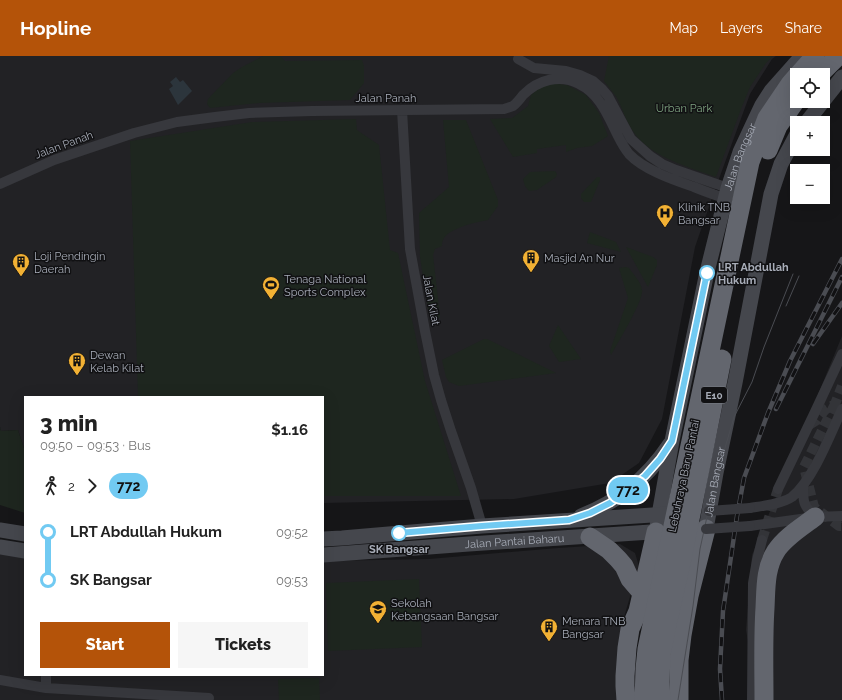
<!DOCTYPE html>
<meta charset="utf-8">
<style>
:root{--surface:#fff;--page:#f6f6f6;--text:#222;--muted:#767676;--accent:#b45309}
body{margin:0;font-family:Raleway,sans-serif;background:var(--page);color:var(--text);height:100vh;display:flex;flex-direction:column;font-size:15px;white-space:nowrap}
*{box-sizing:border-box;margin:0}
p{font-size:13px;color:var(--muted)}
.icon{flex:none;width:22px;height:22px;fill:none;stroke:currentColor;stroke-width:2;stroke-linecap:round;stroke-linejoin:round}
.map{position:relative;flex:1;overflow:hidden}
.panel{position:absolute;left:24px;top:340px;width:300px;height:280px;display:flex;flex-direction:column;background:var(--surface);border-radius:0px;box-shadow:0 4px 16px #0002}
.panel>*{flex:none}
.badge{padding:0 8px;border-radius:13px;font-size:14px;line-height:26px}
.tools{position:absolute;left:790px;top:12px;display:grid;gap:8px}
.tools a{display:grid;place-items:center;width:40px;height:40px;border-radius:0px;background:var(--surface);box-shadow:0 4px 16px #0002;font-size:20px}
.map>.badge{position:absolute;translate:-50% -50%;box-shadow:0 0 0 2px #fff}
.legs{display:flex;align-items:center;gap:6px;height:44px;padding:0 16px;font-size:13px}
.legs p{margin-inline-start:auto}
.head{display:flex;align-items:center;justify-content:space-between;height:68px;padding:0 16px}
h1{font-size:22px;font-weight:800;line-height:30px}
.cta{display:flex;gap:8px;margin-top:auto;padding:8px 16px}
.cta a{flex:1;height:46px;border-radius:0px;background:var(--accent);color:#fff;font-size:16px;font-weight:800;line-height:46px;text-align:center}
.cta a+a{background:var(--page);color:var(--text)}
ul{padding:0 16px;list-style:none}
li{display:flex;align-items:center;gap:14px;height:48px;font-size:15px}
li i{display:grid;place-items:center;width:6px;height:100%;margin:0 5px;background:currentColor}
li i::after{content:'';width:10px;height:10px;margin:-5px;border:3px solid;border-radius:50%;background:var(--surface)}
li p{margin-inline-start:auto}
li:first-child i{background:linear-gradient(#0000 50%,currentColor 0)}
li:last-child i{background:linear-gradient(currentColor 50%,#0000 0)}
header{display:flex;align-items:center;gap:24px;box-sizing:border-box;height:56px;padding:0 20px;background:var(--accent);color:#fff}
header strong{font-size:19px}
nav{display:flex;gap:22px;margin-inline-start:auto;font-size:14px}
.map>svg:first-child{display:block}
.built{fill:#222225}
.green{fill:#1e261f}
.water{fill:#2c353c}
.lines{fill:none;stroke-linecap:round;stroke-linejoin:round}
.street-tunnel{stroke:#333438;stroke-width:10;stroke-dasharray:10 5;stroke-linecap:butt}
.street{stroke:#37383d;stroke-width:10}
.secondary{stroke:#45474d;stroke-width:15}
.highway{stroke:#63666e;stroke-width:19}
.tram{stroke:#4a4c52;stroke-width:1}
.rail-casing{stroke:#4a4c52;stroke-width:4.5}
.rail{stroke:#111113;stroke-width:3;stroke-dasharray:9;stroke-linecap:butt}
.street-bridge{stroke:#37383d;stroke-width:10}
.highway-bridge{stroke:#63666e;stroke-width:19}
.line-1-casing{stroke:#fff;stroke-width:9}
.line-1{stroke:#71caf2;stroke-width:6}
.stop-1-dot{fill:#fff;stroke:#71caf2;stroke-width:2}
.labels{text-anchor:middle;dominant-baseline:central;stroke-width:3;stroke-linejoin:round;paint-order:stroke}
.shield{fill:#111113;stroke:#7b7e86;stroke-width:1}
.shield-label{font-size:10px;font-weight:bold;fill:#a8adb8}
.street-label{font-size:11px;fill:#a8adb8;stroke:#111113}
.park-label{font-size:11px;fill:#7fa381;stroke:#111113}
.poi-label{font-size:11px;fill:#a8adb8;stroke:#111113;text-anchor:start}
.stop-label{font-size:11px;font-weight:bold;fill:#a8adb8;stroke:#111113;text-anchor:start}
</style>
<header>
<strong>Hopline</strong>
<nav><a>Map</a><a>Layers</a><a>Share</a></nav>
</header>
<div class="map">
<svg width="842" height="644" viewBox="0 0 842 644">
<rect width="100%" height="100%" fill="#161618"/>
<path class="built" d="M0,0h776l-4,3 -22,35 -38,104 -17,49 -33,172 -23,44 -29,20 -96,16 -191,4v-106h-298v54l-7,-21 -17,1 -1,-4z
M842,280v364h-84l-12,-70 6,-75z
M620,488l15,9 4,13 -17,58v76h-622v-146l25,4v117h298v-114l106,-2 129,-11z"/>
<path class="green" d="M263,0h17l5,5 77,-1 2,6v17l-14,17 -91,3 -49,5 -3,-4 1,-5 25,-26 9,-6z
M609,0h164l-7,7 -16,24 -9,22 -25,68c-27,-10 -63,-19 -81,-43 -8,-10 -12,-24 -18,-36 -4,-6 -9,-12 -13,-17z
M552,27l15,2 19,10 13,18 9,23 -16,10 -15,2 -11,4v-7l-29,4v4l-24,4 -23,-38 22,-1 16,-12 3,-11 11,-9z
M356,63l1,11 22,15 11,105 8,3 27,128 36,115h-138v-99h-185l-8,-256 122,-19z
M443,64h23l32,80v6l-10,14c-11,2 -40,8 -45,20 -1,1 -1,5 -1,6l-7,3 -2,6 7,61 -1,2 -3,1h-3l-4,-4 -9,-58 -1,-44 30,-26z
M555,115l2,3 -1,3 -19,13 -8,1 -4,-5 -2,-7 7,-7z
M597,121h3v3l-9,22h-7l-3,-4v-4z
M590,176l26,10 5,10 -34,-9z
M626,191l27,10 4,3v5l-9,22z
M626,211l3,1c5,7 12,14 13,22 2,10 -25,54 -31,65l-1,-4 18,-53 -9,-30z
M558,269l23,34 -22,3 -10,-16z
M484,283h3l69,34 -97,13 -10,-4 -3,-5 -4,-17z
M0,371l1,4 17,-1 7,21v62l-25,-8z
M419,523l3,68 -94,4 -2,-68z
M319,622l1,22h-41l-1,-21z"/>
<path class="water" d="M176,21l4,5 3,-2 9,11 -14,14 -9,-16 4,-3 -3,-4z"/>
<g class="lines">
<path class="street-tunnel" d="M835,348l-31,63 10,40 25,19h3
M809,369l8,-5 8,-10 10,-6 7,-18
M762,484l16,-51"/>
<path class="street" d="M518,3l16,9 32,3 14,4 13,6 9,8 6,7 23,43 19,17 12,8 14,6 52,18
M402,54l8,139 15,82 9,44 7,25 10,31 20,57 11,38
M0,128l54,-24 80,-27 43,-11 38,-5 34,-4 63,-2 192,-2c3,-1 6,-2 9,-3 4,-3 7,-7 10,-11 7,-7 17,-13 26,-15 10,-2 21,-1 30,4 21,10 29,32 39,52 3,6 7,13 11,18 15,16 45,26 65,33 10,4 20,8 31,11
M803,429c0,17 0,20 12,32
M778,433l36,-75 28,-60
M750,452c12,-2 32,-4 42,-11 21,-17 38,-62 50,-88
M750,470l65,-9 27,-1
M0,624l46,8 163,10
M46,632v-13
M752,644l1,-117 4,-23 5,-20"/>
<g class="secondary">
<path d="M806,67l36,-46"/>
<path d="M581,460c37,-14 67,-39 89,-72"/>
<path id="s1" d="M695,473h11l10,-56 19,-90 36,-189 10,-30 16,-30"/>
<path d="M0,474l25,4"/>
<path id="s2" d="M656,476l16,-91 35,-169 21,-84 12,-36 14,-30 8,-17 9,-14 31,-35"/>
<path d="M323,483l19,-1 140,-12 186,-12"/>
<path d="M0,491l25,4"/>
<path id="s3" d="M323,499l146,-11 197,-13"/>
</g>
<path class="highway" d="M798,19l17,-19
M819,19l19,-19
M590,481l19,13 9,9 6,7 6,13 12,14
M626,644l-1,-14v-10l2,-28 3,-19 8,-18 18,-79
M679,644v-40l3,-25 7,-39 17,-67
M764,644c0,-31 -1,-62 1,-92 1,-19 0,-40 11,-57 9,-14 26,-24 39,-34"/>
<path class="tram" d="M786,250l13,-30
M678,644l15,-94 7,-57 13,-60 21,-72 18,-35 12,-35 29,-73"/>
<defs>
<path id="rail" d="M813,288l29,-41
M776,353l66,-132
M722,644l-2,-31 3,-58 14,-95 7,-38 24,-65 22,-52 52,-102"/>
</defs>
<use href="#rail" class="rail-casing"/>
<use href="#rail" class="rail"/>
<path class="street-bridge" d="M709,455l41,-3
M706,473l44,-3"/>
<path class="highway-bridge" d="M768,94l10,-24 19,-27
M644,644l1,-31 2,-20 103,-487 17,-44 23,-34 7,-8
M661,644l-1,-18 1,-27 5,-26 16,-70 40,-200"/>
</g>
<g class="lines">
<defs>
<path id="line-1" d="M399,477l83,-7 87,-6 21,-7 20,-10 18,-13 17,-14 15,-17 12,-18 35,-168"/>
</defs>
<use href="#line-1" class="line-1-casing"/>
<use href="#line-1" class="line-1"/>
</g>
<defs>
<symbol id="hospital-pin" viewBox="-11 -11 22 30"><path d="M0 17L-7.5 6A9.5 9.5 0 1 1 7.5 6Z" fill="#f2b134" stroke="#111113"/><path d="M-5-5h3v3.5h4V-5h3V5h-3V1.5h-4V5h-3Z" fill="#111"/></symbol>
<symbol id="building-pin" viewBox="-11 -11 22 30"><path d="M0 17L-7.5 6A9.5 9.5 0 1 1 7.5 6Z" fill="#f2b134" stroke="#111113"/><path d="M-4-6H4V6H1V3H-1V6H-4ZM-2.5-4.3h1.7v1.8h-1.7ZM.8-4.3h1.7v1.8H.8ZM-2.5-1h1.7V.8h-1.7ZM.8-1h1.7V.8H.8Z" fill="#111"/></symbol>
<symbol id="stadium-pin" viewBox="-11 -11 22 30"><path d="M0 17L-7.5 6A9.5 9.5 0 1 1 7.5 6Z" fill="#f2b134" stroke="#111113"/><path d="M0-5a6.5 5 0 1 0 0 10a6.5 5 0 1 0 0-10ZM-3.5-1.8h7v3.6h-7Z" fill="#111"/></symbol>
<symbol id="school-pin" viewBox="-11 -11 22 30"><path d="M0 17L-7.5 6A9.5 9.5 0 1 1 7.5 6Z" fill="#f2b134" stroke="#111113"/><path d="M0-5L7-2L0 1L-7-2ZM-4 1L0 2.5L4 1V4Q0 6-4 4Z" fill="#111"/></symbol>
</defs>
<g fill-rule="evenodd">
<use href="#hospital-pin" x="655" y="147" width="20" height="27"/>
<use href="#building-pin" x="521" y="192" width="20" height="27"/>
<use href="#building-pin" x="11" y="196" width="20" height="27"/>
<use href="#stadium-pin" x="261" y="219" width="20" height="27"/>
<use href="#building-pin" x="67" y="295" width="20" height="27"/>
<use href="#school-pin" x="368" y="543" width="20" height="27"/>
<use href="#building-pin" x="539" y="561" width="20" height="27"/>
</g>
<g class="stop-1-dot">
<circle cx="707" cy="217" r="7"/>
<circle cx="399" cy="477" r="7"/>
</g>
<g class="labels">
<rect class="shield" x="701" y="331" width="26" height="16" rx="3"/>
<g class="shield-label">
<text x="714" y="339">E10</text>
</g>
<g class="street-label">
<text x="386" y="42">Jalan Panah</text>
<text transform="translate(64 89) rotate(-20)">Jalan Panah</text>
<text stroke="none"><textPath href="#s2" startOffset="385">Jalan Bangsar</textPath></text>
<text transform="translate(431 244) rotate(79)">Jalan Kilat</text>
<text transform="translate(684 420) rotate(-78)">Lebuhraya Baru Pantai</text>
<text stroke="none"><textPath href="#s1" startOffset="59">Jalan Bangsar</textPath></text>
<text stroke="none"><textPath href="#s3" startOffset="192">Jalan Pantai Baharu</textPath></text>
</g>
<g class="park-label">
<text x="684" y="52">Urban Park</text>
</g>
<g class="poi-label">
<text x="678" y="151">Klinik TNB<tspan x="678" dy="13">Bangsar</tspan></text>
<text x="34" y="200">Loji Pendingin<tspan x="34" dy="13">Daerah</tspan></text>
<text x="544" y="202">Masjid An Nur</text>
<text x="284" y="223">Tenaga National<tspan x="284" dy="13">Sports Complex</tspan></text>
<text x="90" y="299">Dewan<tspan x="90" dy="13">Kelab Kilat</tspan></text>
<text x="391" y="547">Sekolah<tspan x="391" dy="13">Kebangsaan Bangsar</tspan></text>
<text x="562" y="565">Menara TNB<tspan x="562" dy="13">Bangsar</tspan></text>
</g>
<g class="stop-label">
<text x="718" y="211">LRT Abdullah<tspan x="718" dy="13">Hukum</tspan></text>
<text x="399" y="493" text-anchor="middle">SK Bangsar</text>
</g>
</g>
</svg>
<div class="tools">
<a><svg class="icon" aria-label="locate" viewBox="0 0 24 24"><circle cx="12" cy="12" r="6"/><path d="M12 2v4M12 18v4M2 12h4M18 12h4"/></svg></a>
<a>+</a>
<a>−</a>
</div>
<b class="badge" style="left:628px;top:434px;background:#71caf2;color:#111">772</b>
<section class="panel">
<div class="head"><div><h1>3 min</h1><p>09:50 – 09:53 · Bus</p></div><b>$1.16</b></div>
<div class="legs"><svg class="icon" aria-label="walk" viewBox="0 0 24 24"><circle cx="13" cy="4" r="2"/><path d="M13 8l-2 6 4 7M11 14l-3 7M7 12l3-4h3l4 4"/></svg>2<svg class="icon" aria-label="forward" viewBox="0 0 24 24"><path d="M9 5l7 7-7 7"/></svg><b class="badge" style="background:#71caf2;color:#111">772</b></div>
<ul>
<li><i style="color:#71caf2"></i><b>LRT Abdullah Hukum</b><p>09:52</p></li>
<li><i style="color:#71caf2"></i><b>SK Bangsar</b><p>09:53</p></li>
</ul>
<div class="cta"><a>Start</a><a>Tickets</a></div>
</section>
</div>
